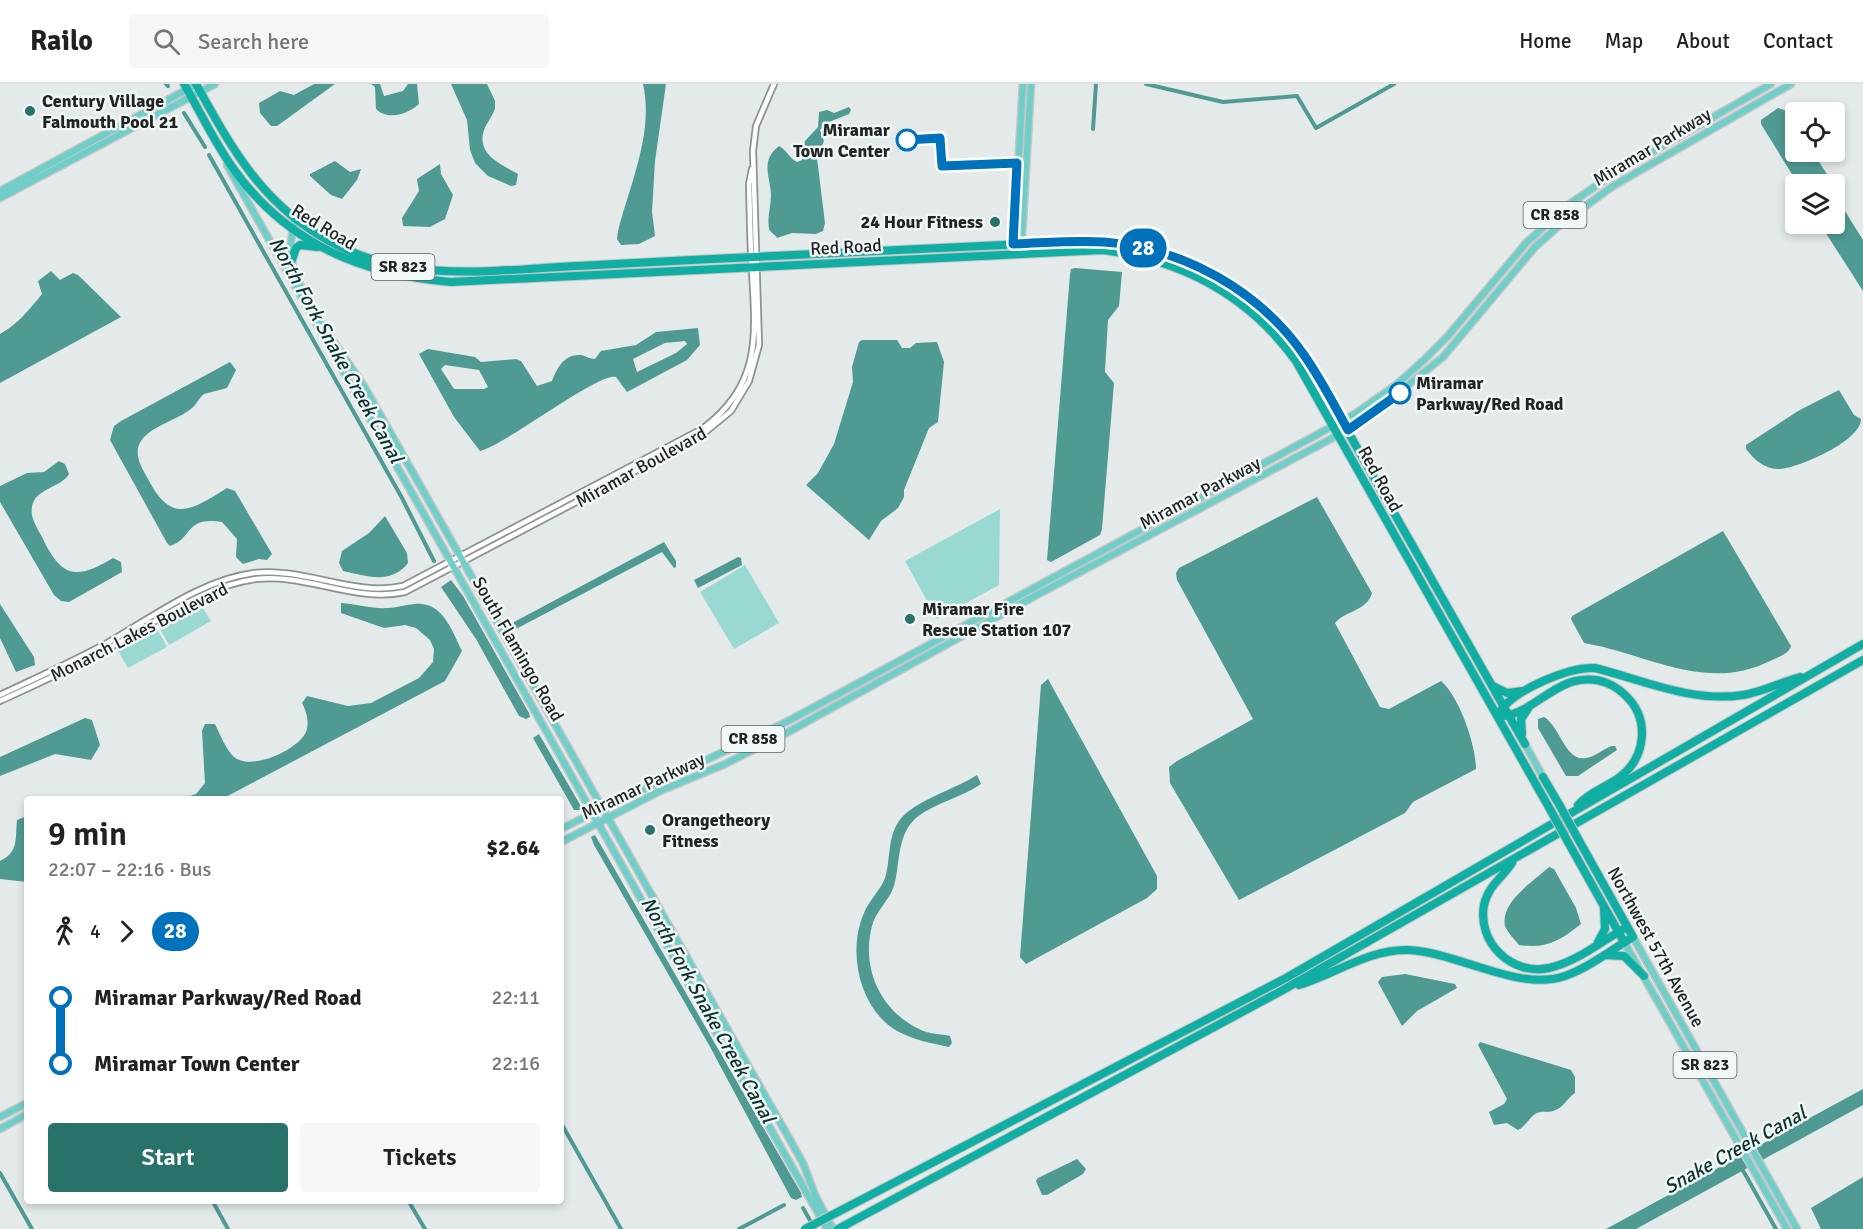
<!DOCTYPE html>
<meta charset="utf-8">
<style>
:root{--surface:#fff;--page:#f6f6f6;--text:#202124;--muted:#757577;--line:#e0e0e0;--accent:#29726b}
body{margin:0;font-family:Signika,sans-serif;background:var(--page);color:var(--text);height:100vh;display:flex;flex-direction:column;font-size:22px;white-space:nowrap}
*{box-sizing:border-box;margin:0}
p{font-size:20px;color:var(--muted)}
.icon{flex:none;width:33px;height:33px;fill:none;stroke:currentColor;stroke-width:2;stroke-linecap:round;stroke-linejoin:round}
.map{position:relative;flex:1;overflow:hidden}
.details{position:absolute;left:24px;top:712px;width:540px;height:408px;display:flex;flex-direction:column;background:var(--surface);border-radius:6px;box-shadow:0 3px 9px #0003}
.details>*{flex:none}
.badge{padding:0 12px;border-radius:20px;font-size:21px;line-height:39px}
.tools{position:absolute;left:1785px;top:18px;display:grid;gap:12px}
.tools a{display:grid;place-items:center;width:60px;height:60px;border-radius:6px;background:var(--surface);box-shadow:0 3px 9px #0003;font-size:30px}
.map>.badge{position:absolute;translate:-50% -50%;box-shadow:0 0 0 3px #fff}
.legs{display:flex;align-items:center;gap:9px;height:66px;padding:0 24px;font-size:20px}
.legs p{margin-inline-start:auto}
.head{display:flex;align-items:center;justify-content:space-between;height:102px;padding:0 24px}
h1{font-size:33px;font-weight:600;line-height:45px}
.button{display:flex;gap:12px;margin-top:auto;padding:12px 24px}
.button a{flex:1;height:69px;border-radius:6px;background:var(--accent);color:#fff;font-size:24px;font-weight:600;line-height:69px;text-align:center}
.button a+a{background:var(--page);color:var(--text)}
ul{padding:0 24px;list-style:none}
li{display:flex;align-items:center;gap:21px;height:66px;font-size:22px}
li i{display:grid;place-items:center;width:9px;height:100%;margin:0 8px;background:currentColor}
li i::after{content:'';width:15px;height:15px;margin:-8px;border:4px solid;border-radius:50%;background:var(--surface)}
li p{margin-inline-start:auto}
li:first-child i{background:linear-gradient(#0000 50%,currentColor 0)}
li:last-child i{background:linear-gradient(currentColor 50%,#0000 0)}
header{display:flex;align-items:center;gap:36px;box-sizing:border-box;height:84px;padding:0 30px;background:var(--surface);border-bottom:2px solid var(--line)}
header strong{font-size:28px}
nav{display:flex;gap:33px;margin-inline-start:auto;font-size:21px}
.search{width:420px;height:54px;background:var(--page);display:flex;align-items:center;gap:15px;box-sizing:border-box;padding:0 21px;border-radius:6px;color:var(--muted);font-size:22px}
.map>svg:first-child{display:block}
.green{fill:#99d9d2}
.water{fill:#4f9b93;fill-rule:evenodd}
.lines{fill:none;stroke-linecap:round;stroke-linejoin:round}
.canal{stroke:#4f9b93;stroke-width:4}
.minor-casing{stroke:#8c9291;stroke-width:8}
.major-casing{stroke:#c6c6c6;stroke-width:9}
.highway-casing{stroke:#c6c6c6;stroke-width:10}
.minor{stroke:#fff;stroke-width:4.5}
.major{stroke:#70cec8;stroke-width:6}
.highway{stroke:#10aea3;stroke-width:8}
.highway-bridge-casing{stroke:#c6c6c6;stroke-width:10;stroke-linecap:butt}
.highway-bridge{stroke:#10aea3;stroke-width:8}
.line-1-casing{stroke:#fff;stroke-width:14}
.line-1{stroke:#0072bc;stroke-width:9}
.poi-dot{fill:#29726b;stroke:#f1f7f6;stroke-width:2}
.stop-1-dot{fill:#fff;stroke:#0072bc;stroke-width:3}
.labels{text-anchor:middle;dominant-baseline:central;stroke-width:5;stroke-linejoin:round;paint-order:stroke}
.shield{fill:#f1f7f6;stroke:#606363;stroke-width:1.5}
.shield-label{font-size:16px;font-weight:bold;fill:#222424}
.poi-label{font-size:18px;font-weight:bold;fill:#222424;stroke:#f1f7f6;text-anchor:start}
.stop-label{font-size:18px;font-weight:bold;fill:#222424;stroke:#f1f7f6;text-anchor:end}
.street-label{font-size:18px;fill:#222424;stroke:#f1f7f6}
.water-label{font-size:20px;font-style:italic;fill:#0d3330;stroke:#f1f7f6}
</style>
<header>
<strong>Railo</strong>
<div class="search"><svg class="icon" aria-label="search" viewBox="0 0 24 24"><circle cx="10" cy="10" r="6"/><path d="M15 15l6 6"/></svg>Search here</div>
<nav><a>Home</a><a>Map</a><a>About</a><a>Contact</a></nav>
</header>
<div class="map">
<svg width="1863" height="1145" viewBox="0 0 1863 1145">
<rect width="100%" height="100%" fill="#e4eae9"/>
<path class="green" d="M1000,425l-1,76 -62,34 -32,-58z
M745,481l34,58 -45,26 -34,-57z
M201,521l10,16 -42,24 -9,-16z
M156,543l11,20 -39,21 -11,-19z"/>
<path class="water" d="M314,0h21l-58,42h-6l-11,-13 -1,-10 21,-12 14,4z
M371,0h9l4,12 19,-5 5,-7h9l2,20c-11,10 -31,17 -43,5l-1,-22z
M451,0h36l8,17v7c-2,8 -8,14 -11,22 -8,25 17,34 34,44l-2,11 -5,1 -23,-10 -13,-13 -5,-13 -3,-30z
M643,0h23l-11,77 -3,51 3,24 -16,8 -18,1 -4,-6 1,-8c12,-47 36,-98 25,-147z
M849,23l2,3 -2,4 -25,10 -4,6 4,11 -7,17 8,65 -2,8 -7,3 -24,-1 -15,5c-2,-4 -8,-6 -8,-10 -2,-12 2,-22 2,-33 -1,-20 -11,-34 8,-49 8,4 10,12 18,16l5,-2 3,-19 13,-14 1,-15 8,-2 7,3z
M1778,24l9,3 8,14 1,27h17l20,32h-35l-37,-60v-4z
M335,77l15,11 11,-3 -4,11 -15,19 -11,-4 -21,-19v-2z
M440,80l1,10 12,21 -8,24 -15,8 -27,-1 -1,-8 17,-27 -2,-12z
M1835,104l8,20 20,32v51l-43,-67h14z
M1075,184l47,4 -3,34 -11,14 -3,52 9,11 -12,146 -2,6 -49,27 -4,-2 23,-286 1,-5z
M51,187l9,9 13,-7 5,2 43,42 -121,66v-49c18,-10 29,-24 42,-40l-4,-13z
M698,244l2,17 -13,15 -60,32 -11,-15c-16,-6 -109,67 -136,74l-26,-34 -35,-63 9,-5 47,8 6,5 35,-3 5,2 16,25 15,-5c5,-13 12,-27 29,-26 5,1 9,4 14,4l6,-8 35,-6 20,-13zM685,257l2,3 -11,9 -39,19 -4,-13 32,-16zM445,281l34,5 9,17 -4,2h-30l-13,-20z
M862,256h35l5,8h8l6,-5 21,-1 7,20 -6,60 -9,6 -25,62v7l-6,11 -17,13 -12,19 -63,-55 12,-12 16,-29 19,-62 -1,-15 7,-25z
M230,278l6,8 -9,18 -23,6c-5,4 -7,10 -12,14 -14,13 -49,19 -54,40 -2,11 5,22 10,31 24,46 43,31 79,9l8,3 37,63 -5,6 -8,-1 -16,5 -7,-7 1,-18 -15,-17c-38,-6 -28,16 -52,24l-3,-3 -57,-103 4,-14 7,-5z
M1839,306l15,25 7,4c0,22 -61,48 -80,50 -15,1 -27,-9 -35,-20v-4l52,-34z
M59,377l6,3 4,10c-8,14 -34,14 -37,33 -2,11 5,20 10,30 19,40 33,44 71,21l8,4 1,10 -53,30 -8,-1 -7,-6 -54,-93v-16l27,-13 17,-1z
M1317,413l55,96c-5,18 -27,18 -37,30l45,84 9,2 52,-28c18,15 35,64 35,88l-63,33 -8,11 -166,87 -69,-117 -1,-16 8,-6 76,-42 -76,-139 -1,-7 3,-5z
M385,432l22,37 1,10c-17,22 -42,13 -65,8l-4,-8 3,-12 27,-18z
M1723,447l68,115c-2,8 -13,11 -21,15 -64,32 -122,-7 -186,-18l-13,-24 1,-3z
M664,458l12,19v6l-2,1 -12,-16 -146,77 -2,-2v-5z
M738,473l3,1 1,7 -44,23 -4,-8z
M451,496l12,16 66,117 1,4 -4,2 -7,-3 -43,-77 -35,-52z
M341,519c16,1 31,6 47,5 11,0 22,-5 33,-4 23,1 32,29 41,47l-17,30 -223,118h-42l16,-5 9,-11 -3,-52 3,-7h10c5,10 11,26 19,33 17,14 61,-6 71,-23 5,-9 2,-22 -3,-31l5,-7 41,10 23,-3 48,-25 14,-16 1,-13 -4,-9 -14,-12 -11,-3 -21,3 -43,-15z
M0,520l34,53 1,8 -19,7 -16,-34z
M1048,595l109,197v13l-10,9 -121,66 -6,-7 21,-272z
M1544,633c16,9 21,45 42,41 9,-1 17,-9 26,-12h3l2,4 -39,26h-12l-28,-48v-9z
M85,634l7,2 8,25 -9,15 -36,-6 -55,22v-19z
M539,650l43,74 -2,2h-6l-41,-72z
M977,691l4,9c-20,14 -53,21 -68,37 -16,17 -13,44 -19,65 -5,15 -19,26 -22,40 -11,42 8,84 47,103 9,5 22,5 31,7l2,7 -3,4c-19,-4 -35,-7 -52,-16 -38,-22 -50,-80 -33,-118 5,-13 16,-22 21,-35 6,-19 2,-40 14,-57 14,-20 57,-32 78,-46z
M27,732v66l-27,-3v-18c19,-9 15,-22 17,-41z
M595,751l206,358 1,4 -6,3 -5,-2 -82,-153 -115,-200 -3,-8z
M1549,783l5,2 22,39 5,16c-22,17 -34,25 -62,21 -4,-5 -12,-13 -14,-19 -5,-24 29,-45 44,-59z
M1405,890l50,10 2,4 -40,23 -15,15 -24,-44 4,-5z
M1480,958l91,28 4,7v16c-8,5 -11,15 -22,18 -7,2 -11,-1 -18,3 -7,5 -9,12 -17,16l-11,-7 -13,2 -5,-13 15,-8 3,-5 -29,-54z
M1863,1005v16l-227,124h-30z
M1077,1075l9,10 -3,5 -36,21h-5l-6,-14 2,-3z
M1863,1093v52h-42l-10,-21z"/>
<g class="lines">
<path class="canal" d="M166,0l2,2
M1146,0l77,18 74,-6 19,32 78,-44
M184,29l21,34
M1093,45l3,-45
M209,71l193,343 32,63
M561,1039l60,106
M1741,1083l35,62
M0,1089l32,56
M213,1118l15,27
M409,1118l16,27
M803,1124l12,21
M739,1145l45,-24"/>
<defs>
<path id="minor" d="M0,611c36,-17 72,-33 107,-52 46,-26 94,-63 147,-70 51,-6 100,24 149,13l299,-157c59,-43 54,-92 50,-158 -2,-29 -2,-58 -3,-87l3,-15
M0,617c37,-17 75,-34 111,-54 45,-25 92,-61 145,-68 50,-6 99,24 149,13l293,-154 33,-27 18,-30 10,-36 -6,-194 3,-25 18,-42"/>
<path id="major" d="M227,81l600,1064
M0,107l197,-107
M0,114l215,-114
M294,134c1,11 -4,21 -4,32 1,38 54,105 75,138l438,775 12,32 18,34
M1013,169l10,-169
M1021,169l10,-169
M1525,660l18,33
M561,745c76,-39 155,-72 231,-110l563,-305 41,-29 29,-26 22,-22 80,-95 44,-39 41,-28 159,-91
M561,758l99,-51 65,-27 56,-28 250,-138 328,-174 84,-67 92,-110 26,-23 52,-38 178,-102
M1633,853l164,292
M1624,858l163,287
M0,1033l27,-14
M0,1045l27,-15"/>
<path id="highway" d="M184,0c17,29 31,60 51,87 53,73 128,104 216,111l652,-32c79,10 146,46 193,111l255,450
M196,0c36,65 66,120 133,157 71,40 152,31 229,26 44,-2 89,-5 133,-7 124,-6 248,-12 372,-18 103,0 179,29 242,114l220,388
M292,176l4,-12 4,-3 17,2
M1493,602l14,7 16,-2
M1501,626c16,-21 67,-43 94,-42 48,12 97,35 148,27 20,-3 38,-13 57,-18
M1504,632c25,-3 46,-29 71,-35 19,-4 37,1 51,15 24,23 20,61 -6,81 -13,10 -31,15 -42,28
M1522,650l-1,-15 8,-12
M1543,693l17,29
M1568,758l56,100
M1512,779c-10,15 -24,23 -28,42 -7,38 28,71 65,63 28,-6 54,-28 78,-41
M1598,858l7,-13 -1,-21
M1605,871l19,1 20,20
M1299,901c36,-11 70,-36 109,-35 50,2 110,42 157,26 25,-9 46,-26 68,-39l-56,-100
M836,1129l450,-235 577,-334
M838,1145l445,-239 580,-330"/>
</defs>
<use href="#minor" class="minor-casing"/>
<use href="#major" class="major-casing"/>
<use href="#highway" class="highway-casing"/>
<use href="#minor" class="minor"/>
<use href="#major" class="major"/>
<use href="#highway" class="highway"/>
<defs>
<path id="highway-bridge" d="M1560,722l17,31
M1551,727l17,31
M805,1145l31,-16"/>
</defs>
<use href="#highway-bridge" class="highway-bridge-casing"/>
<use href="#highway-bridge" class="highway-bridge"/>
</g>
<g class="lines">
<defs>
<path id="line-1" d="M907,56l33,-2 2,28 75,-3 -4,81c30,-1 61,-4 91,-2 79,6 155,48 200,113 17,24 30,50 44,75l52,-37"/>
</defs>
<use href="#line-1" class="line-1-casing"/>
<use href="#line-1" class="line-1"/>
</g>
<g class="poi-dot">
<circle cx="30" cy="27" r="6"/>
<circle cx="995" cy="138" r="6"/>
<circle cx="910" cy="535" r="6"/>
<circle cx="650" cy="746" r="6"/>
</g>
<g class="stop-1-dot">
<circle cx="907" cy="56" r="10"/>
<circle cx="1400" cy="309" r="10"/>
</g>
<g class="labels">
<g class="shield">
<rect x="1523.5" y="118" width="63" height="26" rx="4.5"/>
<rect x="371.5" y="170" width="63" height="26" rx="4.5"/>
<rect x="721.5" y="642" width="63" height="26" rx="4.5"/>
<rect x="1673.5" y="968" width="63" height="26" rx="4.5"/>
</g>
<g class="shield-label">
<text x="1555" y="131">CR 858</text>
<text x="403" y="183">SR 823</text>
<text x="753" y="655">CR 858</text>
<text x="1705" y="981">SR 823</text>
</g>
<g class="poi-label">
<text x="42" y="17">Century Village<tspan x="42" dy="21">Falmouth Pool 21</tspan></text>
<text x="983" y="138" text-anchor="end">24 Hour Fitness</text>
<text x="922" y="525">Miramar Fire<tspan x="922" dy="21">Rescue Station 107</tspan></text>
<text x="662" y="736">Orangetheory<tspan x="662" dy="21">Fitness</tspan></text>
</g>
<g class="stop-label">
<text x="890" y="46">Miramar<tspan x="890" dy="21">Town Center</tspan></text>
<text x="1416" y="299" text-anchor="start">Miramar<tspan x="1416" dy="21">Parkway/Red Road</tspan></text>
</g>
<g class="street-label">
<text transform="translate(1652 63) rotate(-31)">Miramar Parkway</text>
<text transform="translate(324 143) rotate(31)">Red Road</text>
<text transform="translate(846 163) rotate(-3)">Red Road</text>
<text transform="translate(641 383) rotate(-29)">Miramar Boulevard</text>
<text transform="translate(1380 395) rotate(61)">Red Road</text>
<text transform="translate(1200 409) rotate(-28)">Miramar Parkway</text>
<text transform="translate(139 548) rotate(-27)">Monarch Lakes Boulevard</text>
<text transform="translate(518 565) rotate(60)">South Flamingo Road</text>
<text transform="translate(643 702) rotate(-25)">Miramar Parkway</text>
<text transform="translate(1656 863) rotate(61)">Northwest 57th Avenue</text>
</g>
<g class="water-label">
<text transform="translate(336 266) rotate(61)">North Fork Snake Creek Canal</text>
<text transform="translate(708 926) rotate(61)">North Fork Snake Creek Canal</text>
<text transform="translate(1735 1066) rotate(-29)">Snake Creek Canal</text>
</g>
</g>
</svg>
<div class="tools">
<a><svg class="icon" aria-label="locate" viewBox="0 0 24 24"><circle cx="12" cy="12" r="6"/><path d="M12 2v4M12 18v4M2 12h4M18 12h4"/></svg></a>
<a><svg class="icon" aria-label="layers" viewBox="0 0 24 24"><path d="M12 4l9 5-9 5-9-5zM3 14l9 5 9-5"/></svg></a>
</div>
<b class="badge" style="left:1143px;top:164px;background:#0072bc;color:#fff">28</b>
<section class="details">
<div class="head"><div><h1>9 min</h1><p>22:07 – 22:16 · Bus</p></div><b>$2.64</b></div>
<div class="legs"><svg class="icon" aria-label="walk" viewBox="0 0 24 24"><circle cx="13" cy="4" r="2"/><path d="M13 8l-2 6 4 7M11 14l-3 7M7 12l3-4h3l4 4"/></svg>4<svg class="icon" aria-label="forward" viewBox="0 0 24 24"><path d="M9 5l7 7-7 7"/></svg><b class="badge" style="background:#0072bc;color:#fff">28</b></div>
<ul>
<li><i style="color:#0072bc"></i><b>Miramar Parkway/Red Road</b><p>22:11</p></li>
<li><i style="color:#0072bc"></i><b>Miramar Town Center</b><p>22:16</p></li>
</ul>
<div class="button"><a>Start</a><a>Tickets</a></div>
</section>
</div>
